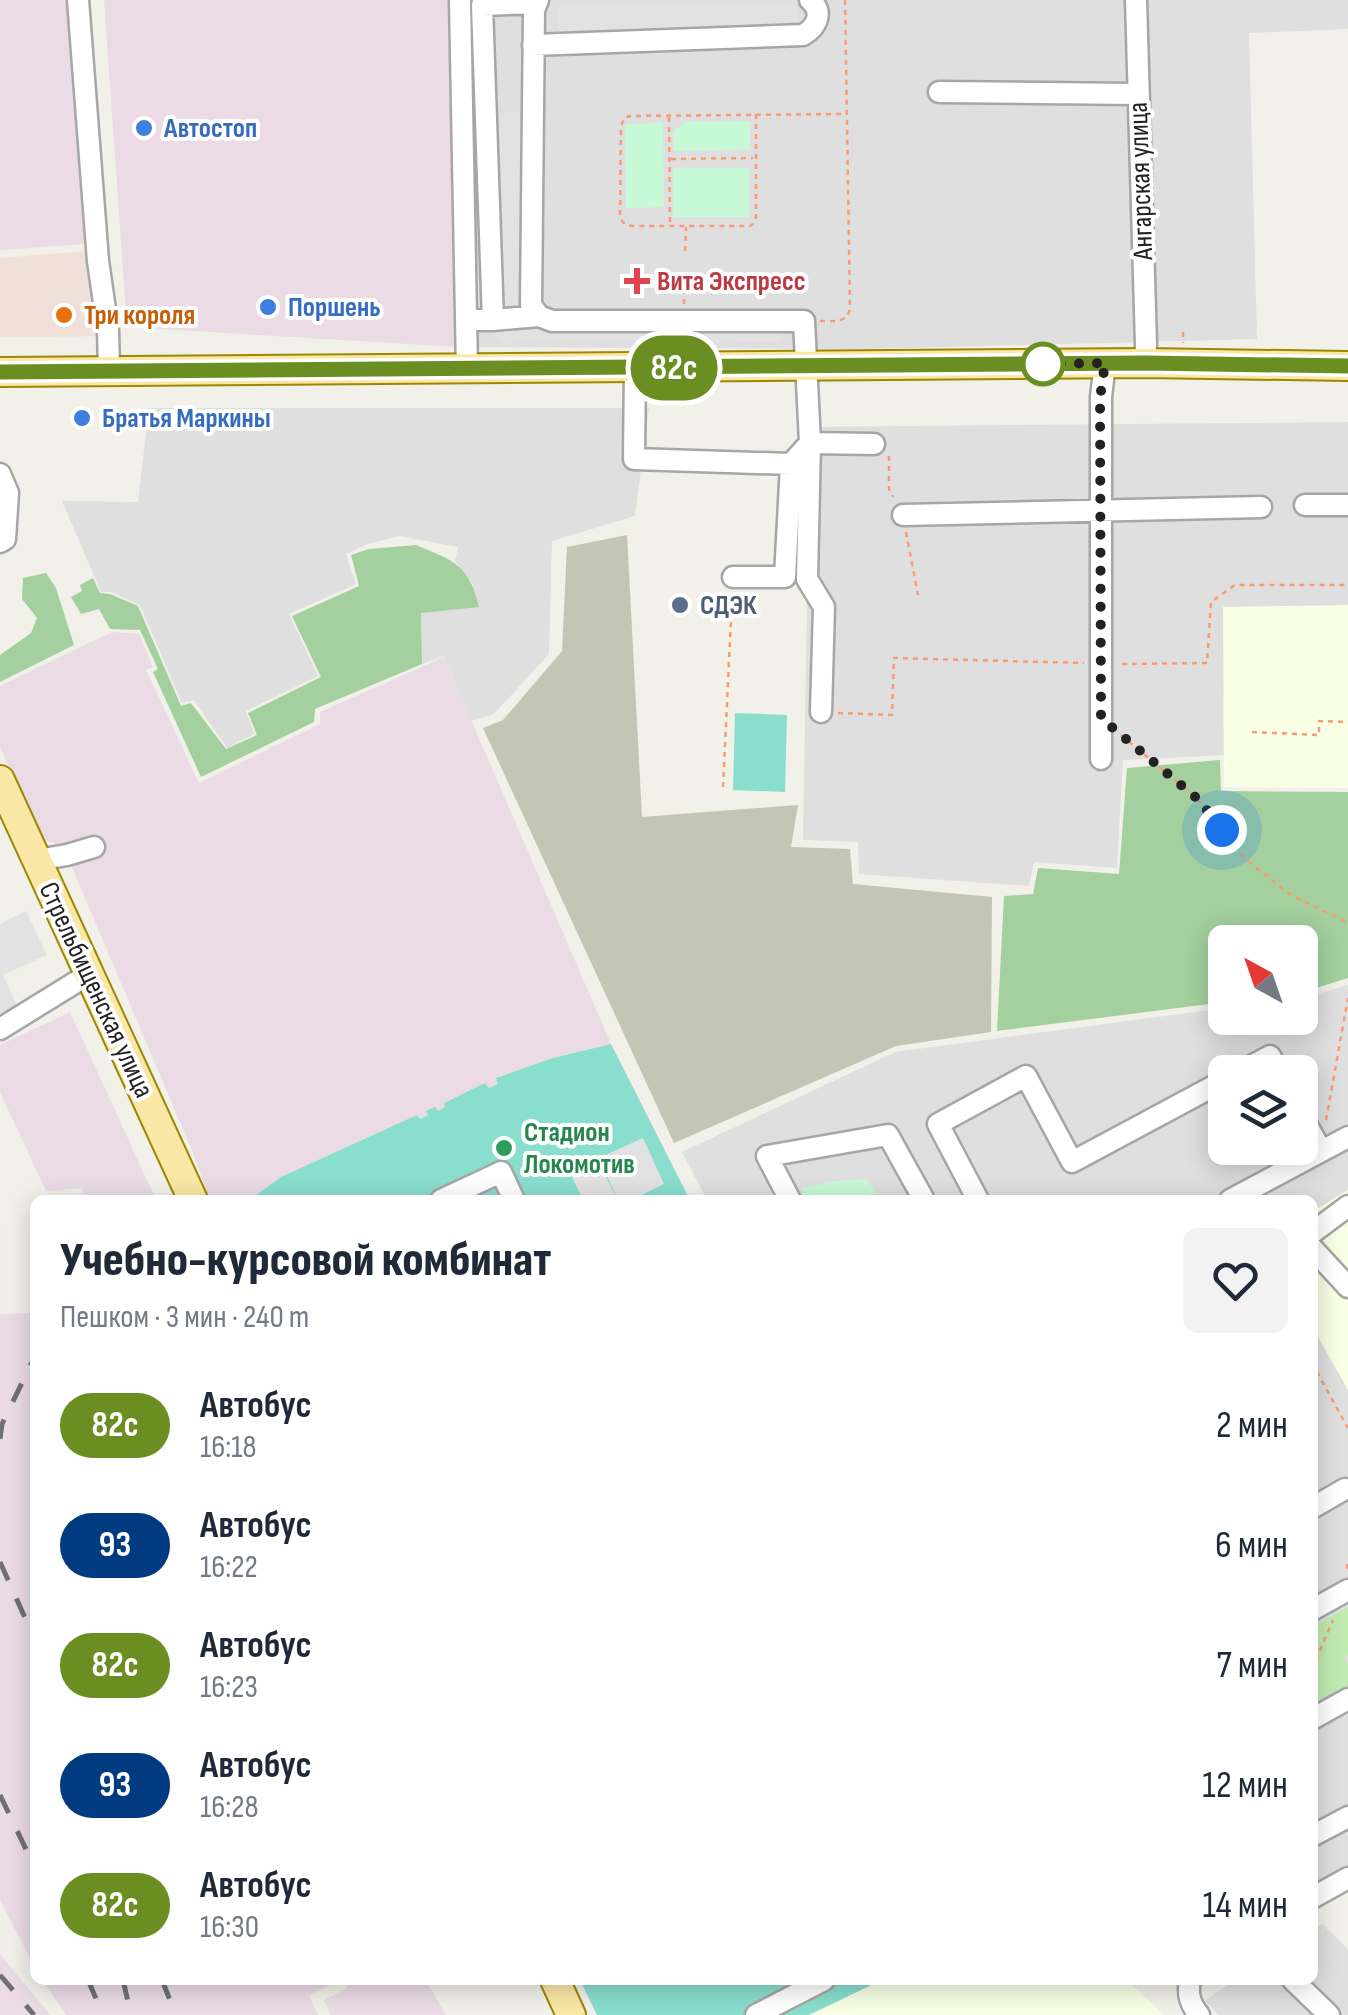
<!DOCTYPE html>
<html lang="ru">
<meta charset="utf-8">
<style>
:root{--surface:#fff;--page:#f2f2f3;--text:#1f2937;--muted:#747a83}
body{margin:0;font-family:"Sofia Sans Condensed",sans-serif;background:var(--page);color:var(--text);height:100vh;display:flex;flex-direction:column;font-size:38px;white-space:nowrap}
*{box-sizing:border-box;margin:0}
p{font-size:32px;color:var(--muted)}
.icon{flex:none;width:55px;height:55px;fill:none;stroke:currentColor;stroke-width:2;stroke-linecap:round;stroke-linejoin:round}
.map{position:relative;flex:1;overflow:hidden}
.sheet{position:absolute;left:30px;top:1195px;width:1288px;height:790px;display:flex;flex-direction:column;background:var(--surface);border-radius:15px;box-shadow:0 5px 25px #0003}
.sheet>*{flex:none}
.badge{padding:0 20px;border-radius:32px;font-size:35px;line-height:65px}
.needle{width:65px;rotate:320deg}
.buttons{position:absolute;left:1208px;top:925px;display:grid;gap:20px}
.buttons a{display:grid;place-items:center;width:110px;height:110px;border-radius:15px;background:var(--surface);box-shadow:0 5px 25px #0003;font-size:50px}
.you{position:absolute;width:50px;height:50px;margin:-25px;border:8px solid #fff;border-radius:50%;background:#1a73e8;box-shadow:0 0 0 15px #1a73e833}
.map>.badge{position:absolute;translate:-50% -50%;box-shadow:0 0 0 5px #fff}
.round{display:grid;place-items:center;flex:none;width:105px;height:105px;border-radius:15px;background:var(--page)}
.head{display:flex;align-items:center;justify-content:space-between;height:170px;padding:0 30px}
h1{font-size:48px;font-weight:800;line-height:75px}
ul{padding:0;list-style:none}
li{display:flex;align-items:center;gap:30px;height:120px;padding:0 30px}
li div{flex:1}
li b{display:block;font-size:38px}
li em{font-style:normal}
li .badge{min-width:110px;font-weight:700;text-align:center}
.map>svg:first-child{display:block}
.residential{fill:#e0dfdf;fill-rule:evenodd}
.commercial{fill:#f1dfd9}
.industrial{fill:#eadbe4}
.education{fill:#f9ffe5}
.construction{fill:#c3c6b4}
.grass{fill:#c1eab0}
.forest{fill:#a3d09e}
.park{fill:#c8f9d6}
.pitch{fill:#89dece}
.parking{fill:#e2e2e2}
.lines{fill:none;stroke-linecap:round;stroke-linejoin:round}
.minor-casing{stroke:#a6a6a6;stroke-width:25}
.major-casing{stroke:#9c8803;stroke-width:32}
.path{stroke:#f89b73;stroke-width:2.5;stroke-dasharray:5 5;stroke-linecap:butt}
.minor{stroke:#fff;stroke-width:20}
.major{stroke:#fae6a5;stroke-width:28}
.rail{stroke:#707070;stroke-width:5;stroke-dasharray:20 20;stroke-linecap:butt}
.line-casing{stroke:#fff;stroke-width:22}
.line{stroke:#6b8e23;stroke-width:15}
.walk{stroke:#222;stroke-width:10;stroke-dasharray:0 18}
.shop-dot{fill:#3f7fe0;stroke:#fff;stroke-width:4}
.health-dot{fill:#e0444e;stroke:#fff;stroke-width:4}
.food-dot{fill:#e8710a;stroke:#fff;stroke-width:4}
.stop-dot{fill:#fff;stroke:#6b8e23;stroke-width:5}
.service-dot{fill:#5c6f8a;stroke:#fff;stroke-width:4}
.leisure-dot{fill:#2e9e5b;stroke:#fff;stroke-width:4}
.labels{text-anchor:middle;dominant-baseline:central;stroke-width:8;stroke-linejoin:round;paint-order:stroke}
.shop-label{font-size:28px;font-weight:bold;fill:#366cbe;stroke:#fff;text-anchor:start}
.street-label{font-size:28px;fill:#222;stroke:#fff}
.health-label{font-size:28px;font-weight:bold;fill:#be3a42;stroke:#fff;text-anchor:start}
.food-label{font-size:28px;font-weight:bold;fill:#c56008;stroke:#fff;text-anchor:start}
.service-label{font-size:28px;font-weight:bold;fill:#4e5e75;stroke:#fff;text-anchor:start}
.leisure-label{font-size:28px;font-weight:bold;fill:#27864d;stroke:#fff;text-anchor:start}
</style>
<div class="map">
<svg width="1348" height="2015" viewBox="0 0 1348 2015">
<rect width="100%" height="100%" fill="#f1f0e9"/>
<path class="residential" d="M448,0h900v29l-99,4 8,306 -391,10 -407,-2z
M149,408h500l-14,108 -83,25 -3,113 -55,60 -23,7 -27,-65 -22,8 -1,-51 53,-28 -19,-24 3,-14 -59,-11 -31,8 -22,10 10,30 -67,30 29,62 -72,35 8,23 -27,14 -33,-48 -12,3 -42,-98 -29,-13h-10l-39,-91 76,1z
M1348,422v327l-225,11 -6,108 -83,-6 -5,24 -170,-12 -1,-32 -55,-2 7,-413z
M1348,985v881l-35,21 -1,-687h-605l-25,-48 213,-100 330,-44v10h75v-19zM1225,1072h75v76h-75z
M1322,1924l26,25v66h-129l-15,-14 31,-21h77l1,-50z"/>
<path class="commercial" d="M99,250l15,86 -114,1v-79z"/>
<path class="industrial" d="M0,0h86l11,243 -97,7z
M104,0h344l11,347 -332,-20z
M112,632l27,2 14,33 -7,3 53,113 121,-59v-12l124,-55 167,387 -58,14 -35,14 -16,3 -6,3 3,6 -11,5 -3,-5 -41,19 2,4 -9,4 -2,-3 -7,7 -9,4 -2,-3 -136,61 -32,23h-39l-19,-52 -120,-283 -8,-18 -22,-9 -41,-91v-61z
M70,1012l86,188h-69l-6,-12 -35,3 -46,-99v-47z
M35,1313v655l-35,-68v-586z
M0,1954l50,61h-50z
M42,1980h291l2,3 -26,12 9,20h-252z
M344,1980h94l-9,5 17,30h-115l-7,-15 23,-12z"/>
<path class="education" d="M1348,605v183l-124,-1 -1,-180z
M1348,1190v200l-35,-62 -1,-116z
M882,1980h245l37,35h-355z"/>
<path class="construction" d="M627,535l15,282 156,-12 -7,42 59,2 3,35 139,13 -1,135 -95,14 -222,97 -191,-415 20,-8 59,-69 5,-104z"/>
<path class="grass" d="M1348,1607v48l-4,2 4,8v26l-36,20v-84z"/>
<path class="forest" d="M416,545c38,16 53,19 63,62l-58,6 1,51 -107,45 -1,13 -113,55 -48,-105 5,-3 -18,-39 -30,-1 -11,-20 -18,5 -10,-17 11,-6 -2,-6 13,-7 7,15 10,1 28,12 43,100 10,-3 35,46 31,-14 -9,-22 73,-36 -29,-61 67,-30 -8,-31 18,-6z
M46,573l10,15 18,57 -74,37v-27l31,-22 6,-15 -15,-19 1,-21z
M1220,760l1,31 127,1v186l-48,15v-51h-75v60l-228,29 7,-135 29,-2 5,-26 81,6 8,-106z"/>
<path class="park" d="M750,121v28l-76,2 -1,-19 12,-10z
M663,123l1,84 -38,1 -1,-84z
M673,168h76v49h-76z
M867,1179l13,21h-76l-2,-12 34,-7z"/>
<path class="pitch" d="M735,713l52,2 -2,77 -52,-2z
M611,1044l79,156h-441l32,-23 136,-62 3,4 8,-4 -2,-4 9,-4 3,4 7,-4 -1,-4 41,-20 4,5 9,-4 -2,-6 57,-20z
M580,1980h302l-73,35h-212z"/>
<path class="parking" d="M797,2v27l-239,3v-27z
M497,113h26l-1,192h-25z
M789,325l-10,17 -278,1 -12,-16z
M26,911l21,44 -44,20 14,31 -17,8v-90z
M643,1138l21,46 -33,16h-13l-19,-42z
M598,1160l19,40h-34l-13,-27z"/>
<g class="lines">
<defs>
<path id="minor" d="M78,0l20,261 10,69 1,40
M460,0l7,370
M538,0l-4,10 -3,295 8,11 13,5h252l6,122 -3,136 17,28 -3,105
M1136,0l10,345 -1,18
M533,45l270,-10c14,-8 21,-23 7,-35
M939,92l199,2
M467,320h26l-11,-315 53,-2
M493,320l46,-4
M635,368l-1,91 157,5
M0,474l8,19 -3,46 -5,3
M1305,505h43
M903,515l358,-8
M733,577h52l6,-113 19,-21 64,1
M1101,759v-362l4,-34
M37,860l30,-5 27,-8
M0,1029l89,-55
M1240,1072l30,-16 9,16
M1300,1112l21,39
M441,1200l60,-28 13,28
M790,1200l-23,-44 121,-21 36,65
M978,1200l-40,-76 88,-48 46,86 153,-82
M1230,1200l118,-63
M1312,1233l36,-27
M1312,1248l36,39
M1312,1508l33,-19
M1312,1610l36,-20
M1312,1719l36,-20
M1312,1836l36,-19
M1312,1898l36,-20
M1190,1980c-3,14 0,24 9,35
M1293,1980l36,35
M756,2015l68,-35"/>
<path id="major" d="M0,372l1145,-9 203,3
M0,780l193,420
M555,1980l16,35"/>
</defs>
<use href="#minor" class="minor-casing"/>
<use href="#major" class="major-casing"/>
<path class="path" d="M756,114v103l-2,6 -4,3h-117c-9,-1 -11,-3 -13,-11l1,-88 3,-9 6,-2 215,-2
M669,117l1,107
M671,159l82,-1
M685,251l1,-24
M684,304v-15
M820,321c13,0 26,3 30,-12l-5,-309
M1183,332v11
M889,456v33l4,8
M906,532l12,63
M1122,664l85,-1 4,-61 24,-17h113
M838,713l54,2 2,-57 190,5
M1252,732l67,3v-14l29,1
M1121,735l78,65 46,59 46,36 57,28
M723,787l9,-189
M1326,1120l22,-122
M1312,1363l36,65
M1347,1569l1,-9
M1312,1669l21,-49"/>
<use href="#minor" class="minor"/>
<use href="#major" class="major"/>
<path class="rail" d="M0,1439l2,-15 33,-68
M0,1562l35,78
M0,1795l35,73
M0,1975l34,40
M88,1980l15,35
M123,1980l8,35
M162,1980l14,35"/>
</g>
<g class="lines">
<defs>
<path id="line" d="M0,372l1145,-9 203,3"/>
</defs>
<use href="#line" class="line-casing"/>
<use href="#line" class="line"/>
<path class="walk" d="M1043,364l62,-1 -5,35 1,320 98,82 23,30"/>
</g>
<g class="shop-dot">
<circle cx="144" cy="128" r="10"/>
<circle cx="268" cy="307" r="10"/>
<circle cx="82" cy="418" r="10"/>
</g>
<path class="health-dot" d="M632 266h10v10h10v10h-10v10h-10v-10h-10v-10h10z"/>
<circle class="food-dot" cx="64" cy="315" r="10"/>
<circle class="stop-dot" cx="1043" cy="364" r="20"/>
<circle class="service-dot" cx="680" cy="605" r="10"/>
<circle class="leisure-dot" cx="504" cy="1148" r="10"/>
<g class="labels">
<g class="shop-label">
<text x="164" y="128">Автостоп</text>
<text x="288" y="307">Поршень</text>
<text x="102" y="418">Братья Маркины</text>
</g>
<g class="street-label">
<text transform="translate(1141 181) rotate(-92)">Ангарская улица</text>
<text transform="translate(96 990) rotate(65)">Стрельбищенская улица</text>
</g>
<g class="health-label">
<text x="657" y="281">Вита Экспресс</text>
</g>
<g class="food-label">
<text x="84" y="315">Три короля</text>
</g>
<g class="service-label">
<text x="700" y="605">СДЭК</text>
</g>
<g class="leisure-label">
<text x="524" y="1132">Стадион<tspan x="524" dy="32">Локомотив</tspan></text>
</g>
</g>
</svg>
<div class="buttons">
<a><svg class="needle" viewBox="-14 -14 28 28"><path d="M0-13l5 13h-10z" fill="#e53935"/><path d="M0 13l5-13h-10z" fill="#747a83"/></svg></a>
<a><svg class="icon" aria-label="layers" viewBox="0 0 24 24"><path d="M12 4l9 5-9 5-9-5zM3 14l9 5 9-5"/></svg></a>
</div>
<div class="you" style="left:1222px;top:830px"></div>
<b class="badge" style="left:674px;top:368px;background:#6b8e23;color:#fff">82с</b>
<section class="sheet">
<div class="head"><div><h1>Учебно-курсовой комбинат</h1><p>Пешком · 3 мин · 240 m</p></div><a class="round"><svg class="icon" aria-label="heart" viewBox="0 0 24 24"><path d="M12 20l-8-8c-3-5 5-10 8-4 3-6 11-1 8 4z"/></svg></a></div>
<ul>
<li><span class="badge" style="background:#6b8e23;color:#fff">82с</span><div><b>Автобус</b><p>16:18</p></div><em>2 мин</em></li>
<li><span class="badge" style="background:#003b80;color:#fff">93</span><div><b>Автобус</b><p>16:22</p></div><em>6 мин</em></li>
<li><span class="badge" style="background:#6b8e23;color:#fff">82с</span><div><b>Автобус</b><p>16:23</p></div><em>7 мин</em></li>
<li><span class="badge" style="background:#003b80;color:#fff">93</span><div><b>Автобус</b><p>16:28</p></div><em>12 мин</em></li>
<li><span class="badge" style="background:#6b8e23;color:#fff">82с</span><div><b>Автобус</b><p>16:30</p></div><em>14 мин</em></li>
</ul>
</section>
</div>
